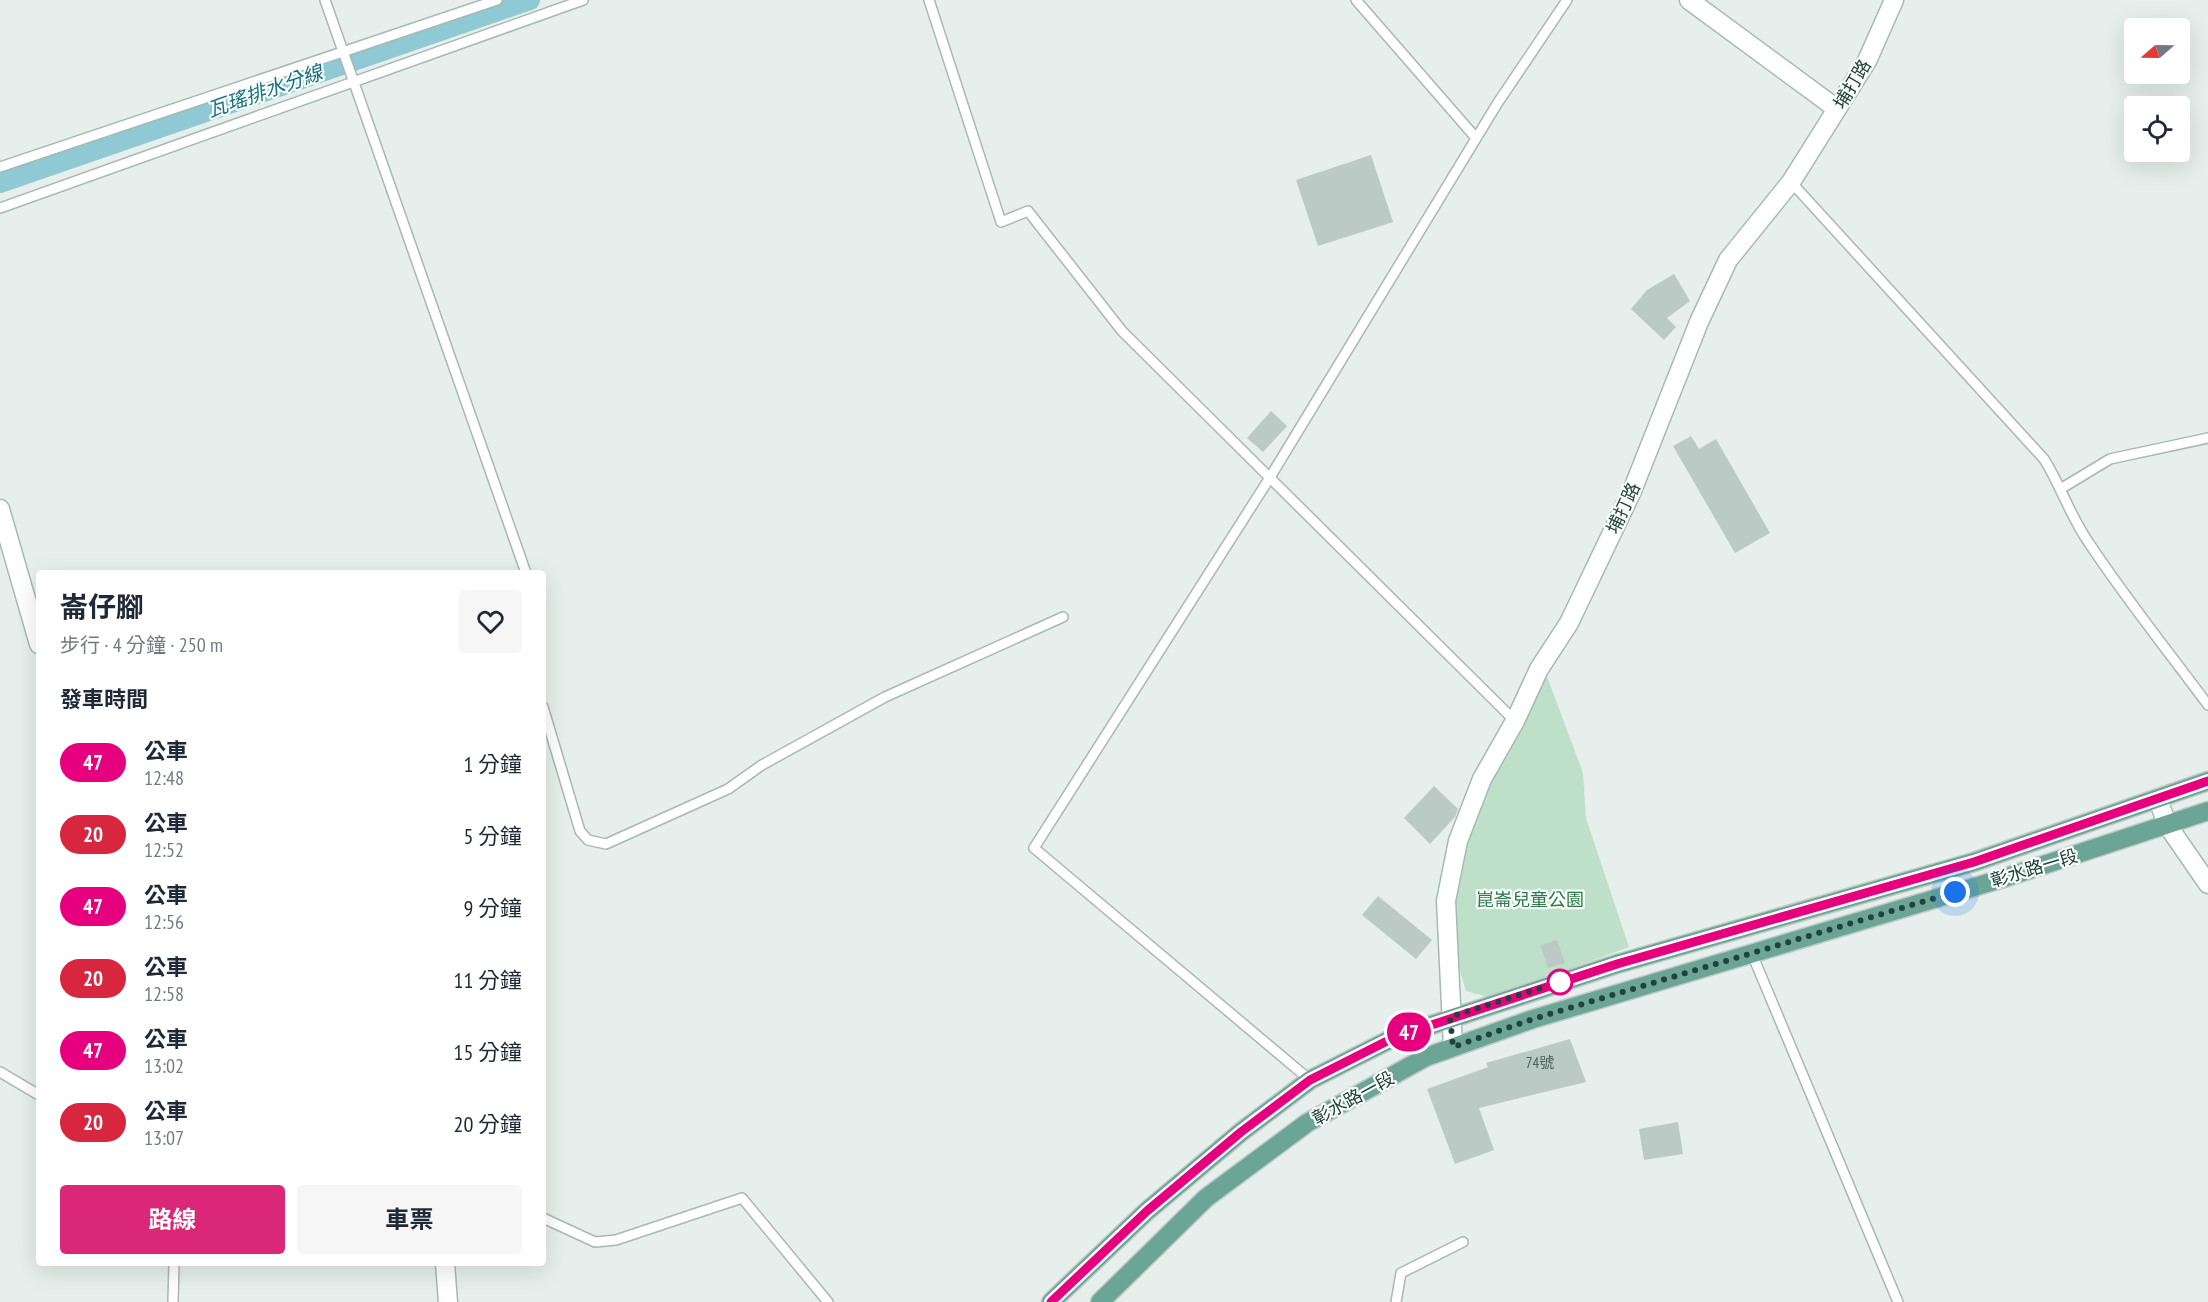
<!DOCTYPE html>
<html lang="zh-TW">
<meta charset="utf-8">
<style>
:root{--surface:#fff;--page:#f6f6f7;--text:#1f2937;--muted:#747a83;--accent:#db2777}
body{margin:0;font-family:"PT Sans Narrow","Noto Sans TC",sans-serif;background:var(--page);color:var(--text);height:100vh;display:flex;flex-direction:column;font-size:22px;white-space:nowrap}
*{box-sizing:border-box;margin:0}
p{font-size:20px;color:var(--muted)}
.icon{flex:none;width:33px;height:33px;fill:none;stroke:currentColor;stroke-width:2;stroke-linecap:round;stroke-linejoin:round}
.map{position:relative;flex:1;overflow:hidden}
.drawer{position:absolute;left:36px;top:570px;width:510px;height:696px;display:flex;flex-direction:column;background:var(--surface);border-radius:6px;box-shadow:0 6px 24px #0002}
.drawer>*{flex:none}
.badge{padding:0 12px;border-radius:20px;font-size:21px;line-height:39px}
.needle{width:39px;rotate:250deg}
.controls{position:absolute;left:2124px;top:18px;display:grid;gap:12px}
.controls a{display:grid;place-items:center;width:66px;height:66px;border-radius:6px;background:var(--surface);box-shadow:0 6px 24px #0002;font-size:30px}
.you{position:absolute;width:30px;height:30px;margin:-15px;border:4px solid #fff;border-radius:50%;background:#1a73e8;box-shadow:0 0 0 9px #1a73e833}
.map>.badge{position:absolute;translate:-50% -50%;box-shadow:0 0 0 3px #fff}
h2{padding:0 24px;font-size:22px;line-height:54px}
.round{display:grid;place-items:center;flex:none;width:63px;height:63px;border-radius:6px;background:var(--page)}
.head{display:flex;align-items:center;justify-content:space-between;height:102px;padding:0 24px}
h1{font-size:28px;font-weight:700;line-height:45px}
.cta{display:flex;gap:12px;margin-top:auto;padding:12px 24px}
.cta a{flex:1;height:69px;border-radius:6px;background:var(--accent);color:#fff;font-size:24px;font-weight:700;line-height:69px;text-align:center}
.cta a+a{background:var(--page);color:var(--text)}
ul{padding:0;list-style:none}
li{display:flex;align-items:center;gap:18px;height:72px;padding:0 24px}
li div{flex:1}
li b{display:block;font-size:22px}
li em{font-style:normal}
li .badge{min-width:66px;font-weight:700;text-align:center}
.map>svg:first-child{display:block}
.green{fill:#bfe0c8}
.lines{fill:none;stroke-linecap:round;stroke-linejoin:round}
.canal{stroke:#8ec9d4;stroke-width:20}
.building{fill:#bbcac4}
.lane-casing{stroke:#a8b8b2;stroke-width:12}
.secondary-casing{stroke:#a4bbb3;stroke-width:21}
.primary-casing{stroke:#c2cac8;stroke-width:21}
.lane{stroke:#fff;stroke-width:9}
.secondary{stroke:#fff;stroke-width:18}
.primary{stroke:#6aa596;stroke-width:18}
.line-casing{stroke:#fff;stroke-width:14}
.line{stroke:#e6007e;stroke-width:9}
.walk{stroke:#24423a;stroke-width:6;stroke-dasharray:0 10.8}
.stop-dot{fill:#fff;stroke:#e6007e;stroke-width:3}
.labels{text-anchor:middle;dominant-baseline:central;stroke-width:4.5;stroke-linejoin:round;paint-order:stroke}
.number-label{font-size:15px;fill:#4a645c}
.street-label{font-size:18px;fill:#24423a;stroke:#f7fbf9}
.park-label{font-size:18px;fill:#2d7a4b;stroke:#f7fbf9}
.water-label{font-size:20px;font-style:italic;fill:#1c6f80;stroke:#f7fbf9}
</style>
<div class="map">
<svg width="2208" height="1302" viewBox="0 0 2208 1302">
<rect width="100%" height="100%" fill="#e6efeb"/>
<path class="green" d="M1545,671l38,102 3,45 43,129 -137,51 -26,-7c-9,-31 -19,-62 -15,-94 8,-81 58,-156 94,-226z"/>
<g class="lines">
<path class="canal" d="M0,183l530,-183"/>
</g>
<path class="building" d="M1371,155l22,67 -75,24 -22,-66z
M1674,274l16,27 -23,17 9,9 -12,13 -33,-31 16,-19z
M1271,411l16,15 -24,26 -16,-14z
M1691,436l8,13 17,-10 54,94 -35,20 -62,-107z
M1434,786l24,23 -3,8 -25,27 -26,-26z
M1378,896l54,44 -16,19 -54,-44z
M1557,940l8,23 -17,5 -8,-23z
M1570,1039l16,43 -107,26 15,42 -39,14 -28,-75 61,-22 -2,-4z
M1678,1122l5,32 -39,6 -5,-31z"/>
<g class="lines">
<defs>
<path id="lane" d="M325,0l201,573
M929,0l72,222 27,-11 94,120 393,390
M1356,0l120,138
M0,167l497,-167
M1791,182l253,277c17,27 26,57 45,84 37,56 79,108 119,162
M0,208l583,-208
M2062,488l48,-29 98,-21
M543,707l37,124 8,9 18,4 122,-55 34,-24 123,-68 178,-80
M1752,954l146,348
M0,1072l39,23
M1310,1080l-276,-232 235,-369 228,-375 70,-104
M543,1218l52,24 21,-2 126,-42 86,104
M173,1302l1,-39
M1396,1302l5,-29 62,-31"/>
<path id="secondary" d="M1689,0l148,109
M0,509l39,135
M2158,800l10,26 40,58
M1453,1047l-7,-146 12,-60 24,-62 33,-58 24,-52 30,-46 63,-132 67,-169 29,-62 63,-78 76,-121 27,-61
M445,1263l3,39"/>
<path id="primary" d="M1051,1302l96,-91 94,-79 69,-52 85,-43 222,-73 357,-102 234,-81
M1100,1302l106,-104 101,-75 119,-66 107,-38 468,-140 207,-68"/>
</defs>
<use href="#lane" class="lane-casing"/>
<use href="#secondary" class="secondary-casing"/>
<use href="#primary" class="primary-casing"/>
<use href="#lane" class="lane"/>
<use href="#secondary" class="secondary"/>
<use href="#primary" class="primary"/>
</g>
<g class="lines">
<defs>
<path id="line" d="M1051,1302l96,-91 94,-79 69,-52 85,-43 222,-73 357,-102 234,-81"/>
</defs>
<use href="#line" class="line-casing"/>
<use href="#line" class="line"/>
<path class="walk" d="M1560,982l-110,35 3,30 80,-28 422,-127"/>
</g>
<circle class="stop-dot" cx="1560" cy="982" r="12"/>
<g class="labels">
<g class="number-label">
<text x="1540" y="1062">74號</text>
</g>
<g class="street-label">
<text transform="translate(1852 84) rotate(-59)">埔打路</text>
<text transform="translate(1623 508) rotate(-65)">埔打路</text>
<text transform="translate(2034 868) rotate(-17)">彰水路一段</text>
<text transform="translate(1353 1098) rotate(-29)">彰水路一段</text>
</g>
<g class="park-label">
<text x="1530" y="899">崑崙兒童公園</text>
</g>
<g class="water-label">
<text transform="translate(265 91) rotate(-19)">瓦瑤排水分線</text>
</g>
</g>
</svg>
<div class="controls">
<a><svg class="needle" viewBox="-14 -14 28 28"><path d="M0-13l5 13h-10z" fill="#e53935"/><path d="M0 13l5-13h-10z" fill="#747a83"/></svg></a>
<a><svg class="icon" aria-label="locate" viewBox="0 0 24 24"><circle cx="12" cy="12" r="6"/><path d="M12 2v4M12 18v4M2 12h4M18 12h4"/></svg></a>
</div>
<div class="you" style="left:1955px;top:892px"></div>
<b class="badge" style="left:1409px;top:1032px;background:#e6007e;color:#fff">47</b>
<section class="drawer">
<div class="head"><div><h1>崙仔腳</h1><p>步行 · 4 分鐘 · 250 m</p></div><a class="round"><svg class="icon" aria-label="heart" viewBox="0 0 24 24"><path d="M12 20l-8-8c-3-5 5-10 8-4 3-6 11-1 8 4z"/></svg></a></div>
<h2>發車時間</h2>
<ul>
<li><span class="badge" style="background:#e6007e;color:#fff">47</span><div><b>公車</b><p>12:48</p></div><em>1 分鐘</em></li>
<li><span class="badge" style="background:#d7263d;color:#fff">20</span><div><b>公車</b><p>12:52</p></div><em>5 分鐘</em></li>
<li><span class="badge" style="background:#e6007e;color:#fff">47</span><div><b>公車</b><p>12:56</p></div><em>9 分鐘</em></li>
<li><span class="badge" style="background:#d7263d;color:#fff">20</span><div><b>公車</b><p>12:58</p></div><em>11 分鐘</em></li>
<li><span class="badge" style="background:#e6007e;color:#fff">47</span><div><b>公車</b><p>13:02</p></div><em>15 分鐘</em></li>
<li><span class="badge" style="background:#d7263d;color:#fff">20</span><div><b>公車</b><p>13:07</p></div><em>20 分鐘</em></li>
</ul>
<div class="cta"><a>路線</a><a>車票</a></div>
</section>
</div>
